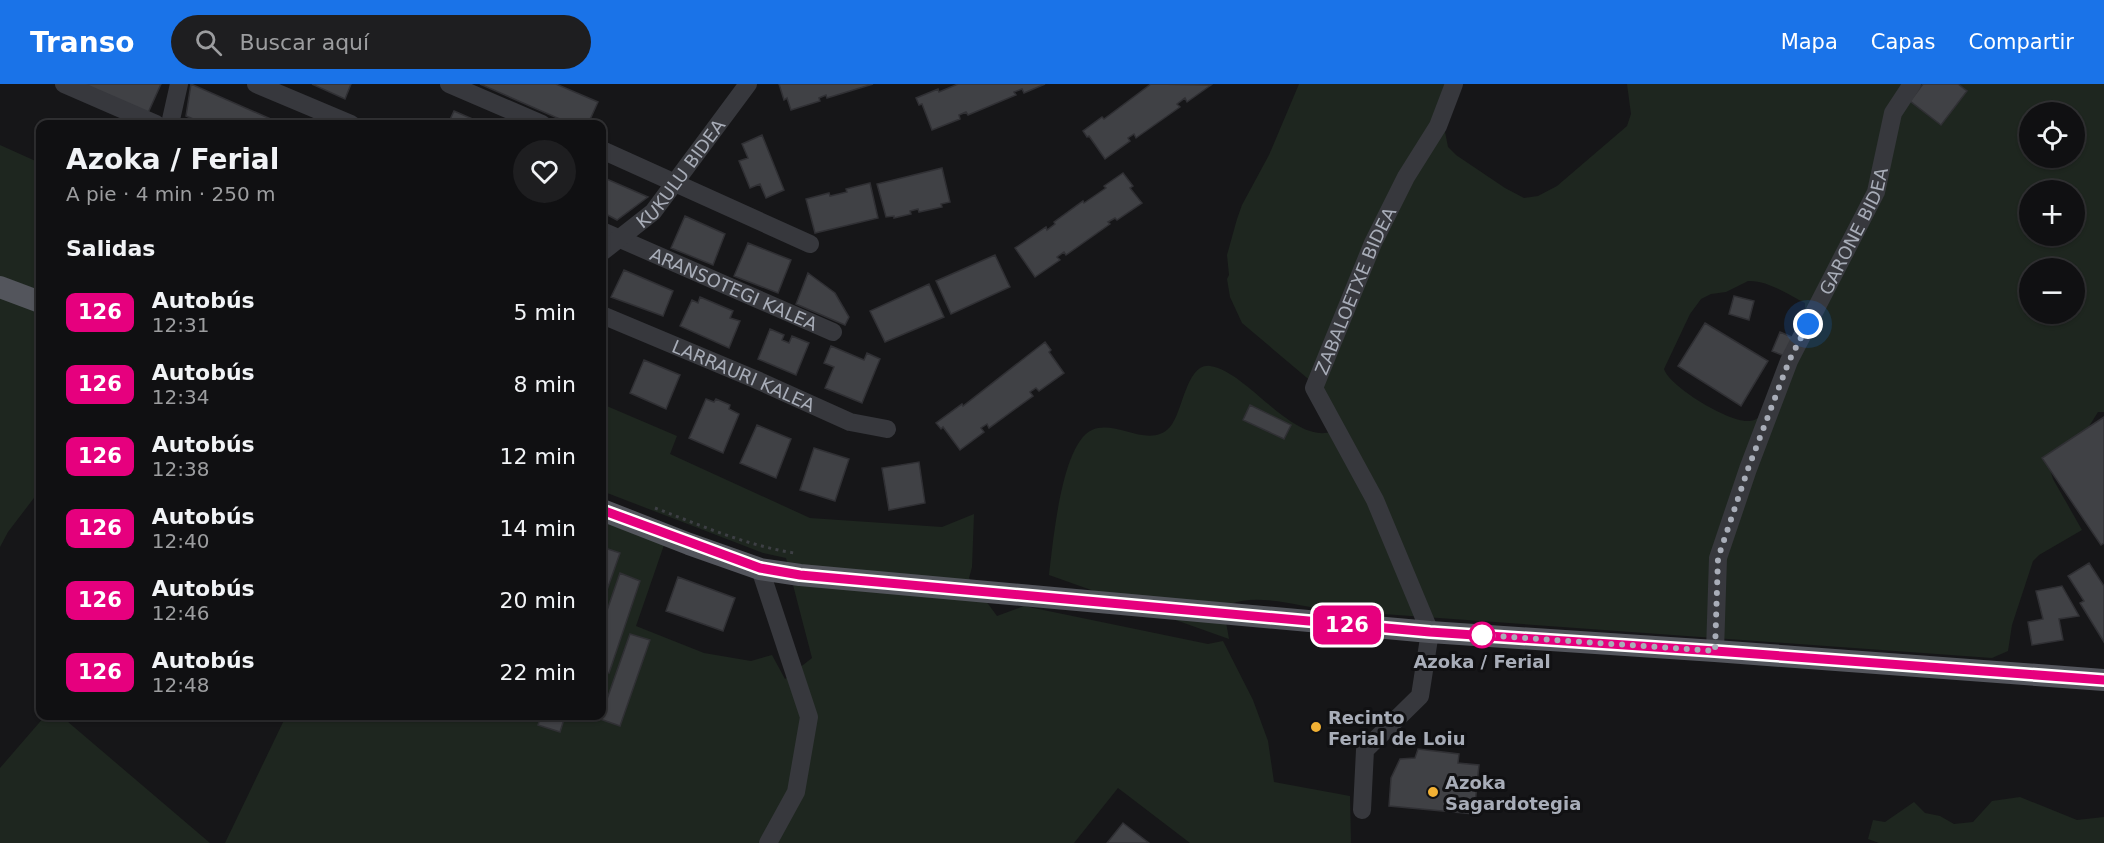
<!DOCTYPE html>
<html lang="es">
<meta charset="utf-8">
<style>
:root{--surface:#101012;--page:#1e1e20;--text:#f1f3f6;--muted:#9c9d9f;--line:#303032;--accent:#1a73e8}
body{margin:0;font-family:"DejaVu Sans",sans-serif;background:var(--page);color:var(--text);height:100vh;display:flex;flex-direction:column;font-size:22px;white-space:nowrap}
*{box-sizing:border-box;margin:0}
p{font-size:20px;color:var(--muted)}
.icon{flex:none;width:33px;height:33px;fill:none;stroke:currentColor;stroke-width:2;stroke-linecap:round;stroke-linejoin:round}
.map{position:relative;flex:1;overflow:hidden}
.side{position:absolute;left:36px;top:36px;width:570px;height:600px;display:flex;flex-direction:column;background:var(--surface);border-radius:12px;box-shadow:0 2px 4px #0004,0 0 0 2px var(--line)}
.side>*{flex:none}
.badge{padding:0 12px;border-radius:9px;font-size:21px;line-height:39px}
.fabs{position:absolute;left:2019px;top:18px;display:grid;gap:12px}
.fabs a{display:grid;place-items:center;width:66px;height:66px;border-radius:50%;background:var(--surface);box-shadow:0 2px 4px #0004,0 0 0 2px var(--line);font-size:30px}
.you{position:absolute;width:30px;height:30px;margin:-15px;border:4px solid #fff;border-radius:50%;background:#1a73e8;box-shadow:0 0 0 9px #1a73e833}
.map>.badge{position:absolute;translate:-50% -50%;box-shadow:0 0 0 3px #fff}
h2{padding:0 30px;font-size:22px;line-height:54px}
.round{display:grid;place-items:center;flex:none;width:63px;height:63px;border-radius:32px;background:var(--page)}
.head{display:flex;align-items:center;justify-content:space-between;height:102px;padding:0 30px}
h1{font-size:28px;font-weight:700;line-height:45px}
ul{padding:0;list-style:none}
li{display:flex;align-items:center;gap:18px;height:72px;padding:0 30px}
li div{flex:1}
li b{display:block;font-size:22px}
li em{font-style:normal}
li .badge{min-width:66px;font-weight:700;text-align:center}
header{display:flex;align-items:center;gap:36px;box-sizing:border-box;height:84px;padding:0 30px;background:var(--accent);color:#fff}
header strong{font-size:28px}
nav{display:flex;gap:33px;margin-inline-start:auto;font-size:21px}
.search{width:420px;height:54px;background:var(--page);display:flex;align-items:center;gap:15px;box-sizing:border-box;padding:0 21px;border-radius:33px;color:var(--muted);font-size:22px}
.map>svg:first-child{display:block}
.green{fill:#1e261f;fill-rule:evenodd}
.building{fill:#404145;stroke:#303034;stroke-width:1.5}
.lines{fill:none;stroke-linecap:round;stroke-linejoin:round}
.path{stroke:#3d3f44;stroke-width:3;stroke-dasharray:3 4.5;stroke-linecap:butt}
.minor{stroke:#37383d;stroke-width:18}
.major{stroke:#53555c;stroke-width:22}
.line-casing{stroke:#fff;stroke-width:14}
.line{stroke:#e6007e;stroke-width:9}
.walk{stroke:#a8adb8;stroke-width:6;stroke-dasharray:0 10.8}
.stop-dot{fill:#fff;stroke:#e6007e;stroke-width:3}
.poi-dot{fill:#f2b134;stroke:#111113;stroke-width:2}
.labels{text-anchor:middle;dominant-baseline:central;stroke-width:6;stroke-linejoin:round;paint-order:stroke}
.street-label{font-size:18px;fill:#a8adb8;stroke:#111113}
.stop-label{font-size:18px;font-weight:bold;fill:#a8adb8;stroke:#111113}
.poi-label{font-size:18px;font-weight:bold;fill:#a8adb8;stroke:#111113;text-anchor:start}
</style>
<header>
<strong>Transo</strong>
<div class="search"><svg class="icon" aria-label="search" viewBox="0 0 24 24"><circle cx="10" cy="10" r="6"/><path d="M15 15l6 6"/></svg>Buscar aquí</div>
<nav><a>Mapa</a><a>Capas</a><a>Compartir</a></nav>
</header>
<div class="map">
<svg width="2104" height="759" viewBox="0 0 2104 759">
<rect width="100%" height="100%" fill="#161618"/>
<path class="green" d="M1299,0h155l-2,19 -7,29 3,15 8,8 49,33 19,10 14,-2 19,-10 70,-60 4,-12 -4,-30h477v328h-6l-10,16 -40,35 5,16 29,51 -43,25 -6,6 -21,64 -4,26 -16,7 -665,-48c-26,-4 -71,-17 -96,-6l-5,18 3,17 -180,-64c4,-31 12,-131 43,-145 24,-11 57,20 78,-3 13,-14 16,-64 40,-61 37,5 81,77 121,66l-12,-44 -77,-65 -12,-26 -3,-18 2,-4 -2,-20 10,-36 5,-14 27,-50zM2030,28h44v46h-44zM2030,106h44v46h-44zM2030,184h44v46h-44zM1748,197c20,-1 40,14 57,22v20l-45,93c-4,4 -7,5 -13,5 -20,0 -77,-34 -83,-52l26,-55 11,-15 10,-5 15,-2z
M0,61l40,18v327l-32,42 -8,15z
M602,320l75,32 -7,18 140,64 132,9 32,-13 -2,53 -3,11 28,38 27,-10 184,38 15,-3 30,59 15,41 6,41 76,14 1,47h-161l-72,-55 -44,55h-849l61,-127h316v-195l62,24 -28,81 68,27 47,8 21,-6 13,24 27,-21 -26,-100 -23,-5 -161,-62z
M45,632h16l149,127h-210v-75z
M2020,713l57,23 27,-3v26h-225l-11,-4 5,-19 12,2 29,-20 11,11 15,3 14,8 19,-2 19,-21z"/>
<path class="building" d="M82,0h79l-13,29z
M191,0l91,40h-77l-19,-8z
M312,0h39l-6,15z
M480,0h76l42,18 -10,22h-17z
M779,0h94l-46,14 -1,-3 -7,3 1,3 -29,9 -4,-12 -3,2z
M958,0h87l-21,9 -2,-4 -8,3 2,3 -48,20 -2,-3 -7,3 1,4 -28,11 -10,-26 -3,1 -3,-7 22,-9 1,3z
M1151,0l60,1 -24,17 -2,-4 -8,6 3,3 -44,31 -2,-4 -6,4 2,3 -25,18 -16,-23 -2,1 -4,-6 19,-14 2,2z
M1923,0h35l9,7 -26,34 -31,-24z
M454,27l30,13h-36z
M762,51l22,55 -18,8 -6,-14 -10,4 -11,-27 9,-3 -6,-14z
M942,84l8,34 -9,2 1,3 -23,5 -1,-3 -8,2 1,3 -17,4v-2l-8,1 -9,-33z
M1123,89l10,13 -3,2 12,15 -25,17 -2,-2 -7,4 2,2 -44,31 -2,-3 -7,5 3,3 -25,17 -20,-29 31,-21 1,3 8,-6 -1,-2 29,-21 1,2 22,-15 -2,-2z
M602,93l46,20 -31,23 -15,-8z
M870,99l8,35 -63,15 -9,-34 23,-6 1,3 17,-4 -1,-3z
M685,132l40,18 -12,31 -42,-17z
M748,159l43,17 -13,33 -44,-17z
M995,171l15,32 -59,27 -15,-33z
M624,186l49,21 -10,25 -52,-19z
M808,189l27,20 14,24 -4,8 -49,-21z
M929,200l15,33 -59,25 -15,-31z
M1734,212l20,5 -5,19 -20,-6z
M700,213l33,14 -3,7 10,3 -11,27 -49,-22 12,-26 6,3z
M1705,239l63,38 -27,45 -63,-40z
M770,245l14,6 -2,5 7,3 3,-7 17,7 -13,32 -38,-16z
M1780,248l14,6 -7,19 -15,-6z
M1045,258l6,8 -2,2 15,21 -25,18 -3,-3 -6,4 3,4 -44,32 -2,-4 -6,4 3,4 -24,18 -17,-23 -2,2 -5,-6 26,-19 1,2z
M831,262l33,14 3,-7 13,6 -18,44 -37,-15 9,-21 -10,-4z
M644,276l36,15 -14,34 -36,-16z
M706,315l8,3 2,-3 14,6 -1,4 10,5 -16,39 -34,-15z
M1250,321l41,20 -7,14 -41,-19z
M2104,333v126l-3,2 -59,-87z
M757,341l34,14 -15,39 -36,-15z
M814,364l35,11 -14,42 -35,-11z
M919,378l6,41 -36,7 -7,-42z
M602,463l18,6 -18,51z
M2089,479l15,23v56l-24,-39 4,-2 -16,-25z
M620,489l20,8 -31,92 -7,-3v-45z
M678,493l57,21 -12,33 -57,-20z
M2062,502l17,30 -20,3 4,21 -31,5 -4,-23 15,-3 -7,-28z
M630,550l20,6 -30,86 -20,-7z
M541,632h24l-5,16 -22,-7z
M1418,665l41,5 -1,9 21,2 -5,49 -85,-8 2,-28 9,-19 15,-1z
M1123,739l26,20h-42z"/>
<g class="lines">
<path class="path" d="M655,424c45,17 90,37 139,45"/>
<g class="minor">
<path d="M64,0l92,40"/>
<path d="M256,0l95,40"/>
<path d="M449,0l93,40"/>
<path d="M170,40l9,-40"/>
<path d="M602,66l208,94"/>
<path id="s1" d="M602,147l231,101"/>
<path id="s2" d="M602,168l51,-40 95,-128"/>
<path id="s3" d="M602,231l155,65 93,42 37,7"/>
<path d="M760,485l49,148 -13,75 -28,51"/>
<path id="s4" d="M1715,567l3,-93 30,-89 41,-108 87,-169 17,-79 19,-29"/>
<path id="s5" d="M1362,726l3,-60 55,-54 10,-64 -55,-132 -61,-112 59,-145 33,-66 32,-51 16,-42"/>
</g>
<path class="major" d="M0,203l40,15
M602,426l87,34 71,25 40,6 630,57 285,19 389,29"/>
</g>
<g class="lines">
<defs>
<path id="line" d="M602,426l158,58 40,7 630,57 285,19 389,29"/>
</defs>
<use href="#line" class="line-casing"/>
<use href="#line" class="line"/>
<path class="walk" d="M1482,551l233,16 3,-93 30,-89 41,-108 19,-37"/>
</g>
<circle class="stop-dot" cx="1482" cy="551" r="12"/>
<g class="poi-dot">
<circle cx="1316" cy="643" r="6"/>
<circle cx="1433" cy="708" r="6"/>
</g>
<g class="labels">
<g class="street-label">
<text stroke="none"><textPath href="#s2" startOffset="112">KUKULU BIDEA</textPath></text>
<text stroke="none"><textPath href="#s4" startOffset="448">GARONE BIDEA</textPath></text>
<text stroke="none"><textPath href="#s1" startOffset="144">ARANSOTEGI KALEA</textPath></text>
<text stroke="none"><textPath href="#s5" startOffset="578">ZABALOETXE BIDEA</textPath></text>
<text stroke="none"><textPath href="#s3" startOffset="154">LARRAURI KALEA</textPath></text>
</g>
<g class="stop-label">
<text x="1482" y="577">Azoka / Ferial</text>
</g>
<g class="poi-label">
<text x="1328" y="633">Recinto<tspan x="1328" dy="21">Ferial de Loiu</tspan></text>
<text x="1445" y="698">Azoka<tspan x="1445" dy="21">Sagardotegia</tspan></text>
</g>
</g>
</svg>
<div class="fabs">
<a><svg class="icon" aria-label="locate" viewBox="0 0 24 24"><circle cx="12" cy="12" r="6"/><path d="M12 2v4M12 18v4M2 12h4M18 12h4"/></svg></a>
<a>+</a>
<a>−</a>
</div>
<div class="you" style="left:1808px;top:240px"></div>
<b class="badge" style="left:1347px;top:541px;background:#e6007e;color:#fff">126</b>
<section class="side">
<div class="head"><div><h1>Azoka / Ferial</h1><p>A pie · 4 min · 250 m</p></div><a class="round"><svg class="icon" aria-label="heart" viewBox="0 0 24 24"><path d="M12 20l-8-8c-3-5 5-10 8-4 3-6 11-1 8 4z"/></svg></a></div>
<h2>Salidas</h2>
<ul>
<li><span class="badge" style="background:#e6007e;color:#fff">126</span><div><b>Autobús</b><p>12:31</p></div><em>5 min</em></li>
<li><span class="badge" style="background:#e6007e;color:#fff">126</span><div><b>Autobús</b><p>12:34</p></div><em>8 min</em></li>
<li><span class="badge" style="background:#e6007e;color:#fff">126</span><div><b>Autobús</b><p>12:38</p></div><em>12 min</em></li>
<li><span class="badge" style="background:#e6007e;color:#fff">126</span><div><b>Autobús</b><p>12:40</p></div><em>14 min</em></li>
<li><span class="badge" style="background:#e6007e;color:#fff">126</span><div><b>Autobús</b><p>12:46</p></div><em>20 min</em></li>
<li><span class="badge" style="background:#e6007e;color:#fff">126</span><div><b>Autobús</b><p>12:48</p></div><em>22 min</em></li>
</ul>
</section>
</div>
